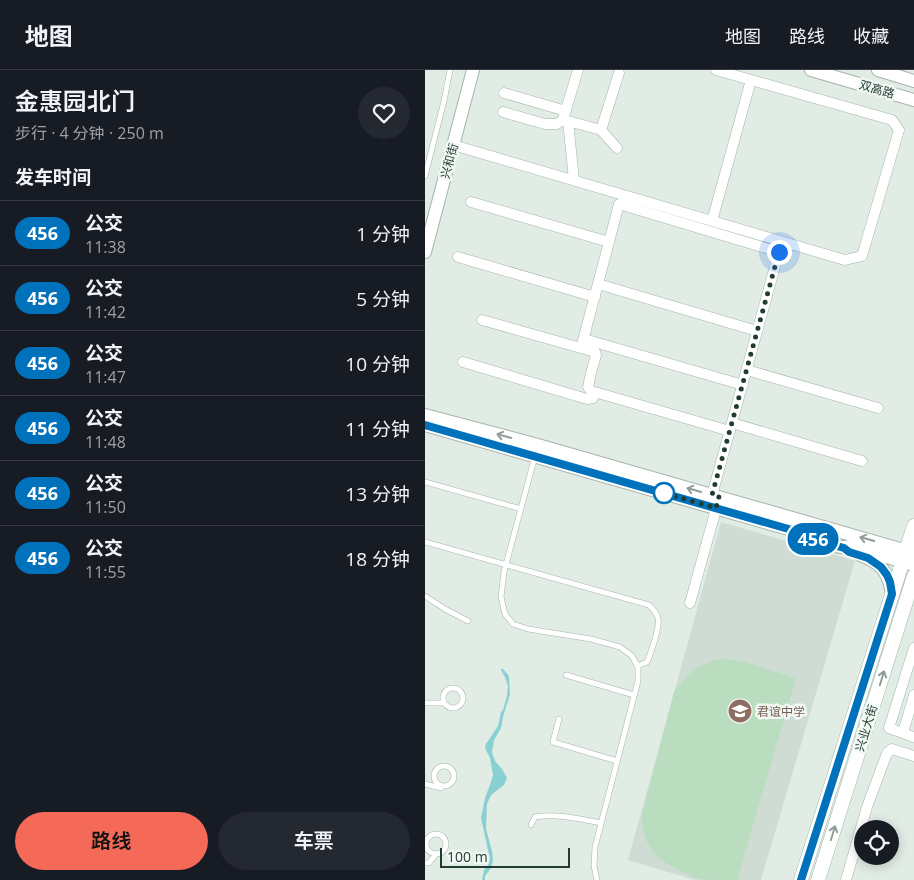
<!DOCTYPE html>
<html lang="zh">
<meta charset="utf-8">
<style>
:root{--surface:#171b24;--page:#242831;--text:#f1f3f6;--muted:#9ea1a6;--line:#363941;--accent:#f46957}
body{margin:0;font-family:"Open Sans","Noto Sans SC",sans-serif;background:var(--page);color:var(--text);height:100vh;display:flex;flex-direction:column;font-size:19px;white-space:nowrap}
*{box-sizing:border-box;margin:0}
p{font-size:16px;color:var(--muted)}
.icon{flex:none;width:28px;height:28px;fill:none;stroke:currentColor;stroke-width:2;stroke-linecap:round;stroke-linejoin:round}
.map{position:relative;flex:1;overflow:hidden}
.drawer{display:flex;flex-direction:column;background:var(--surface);width:425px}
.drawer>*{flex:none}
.badge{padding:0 10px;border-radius:16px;font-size:18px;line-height:32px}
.buttons{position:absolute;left:429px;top:750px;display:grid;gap:10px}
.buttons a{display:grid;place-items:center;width:45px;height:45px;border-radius:50%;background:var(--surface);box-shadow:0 2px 12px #0003;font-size:25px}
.scale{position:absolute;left:15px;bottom:12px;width:130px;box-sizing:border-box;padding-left:5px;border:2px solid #213d32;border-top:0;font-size:14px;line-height:18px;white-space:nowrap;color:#213d32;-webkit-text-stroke:4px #f1f8f4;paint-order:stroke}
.you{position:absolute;width:25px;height:25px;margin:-12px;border:4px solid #fff;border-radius:50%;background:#1a73e8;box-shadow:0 0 0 8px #1a73e833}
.map>.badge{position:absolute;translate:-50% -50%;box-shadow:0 0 0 2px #fff}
h2{padding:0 15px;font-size:19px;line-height:45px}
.round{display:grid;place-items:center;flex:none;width:52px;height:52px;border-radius:26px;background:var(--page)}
.head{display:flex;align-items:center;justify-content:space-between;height:85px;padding:0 15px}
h1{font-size:24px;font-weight:600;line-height:38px}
.button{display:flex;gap:10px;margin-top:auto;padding:10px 15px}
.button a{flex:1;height:58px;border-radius:30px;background:var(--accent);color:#111;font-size:20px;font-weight:600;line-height:58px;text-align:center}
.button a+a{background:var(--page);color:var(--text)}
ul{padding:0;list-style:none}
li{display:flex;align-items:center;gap:15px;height:65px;padding:0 15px;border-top:1px solid var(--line)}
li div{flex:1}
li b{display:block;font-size:19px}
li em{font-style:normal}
li .badge{min-width:55px;font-weight:700;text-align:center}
header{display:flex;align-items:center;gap:30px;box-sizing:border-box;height:70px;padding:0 25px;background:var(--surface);border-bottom:1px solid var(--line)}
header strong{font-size:24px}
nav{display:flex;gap:28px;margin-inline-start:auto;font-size:18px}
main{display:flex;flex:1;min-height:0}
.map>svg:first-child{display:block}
.built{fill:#cfdcd4}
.green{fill:#b9ddbe}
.water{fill:#88d0d2}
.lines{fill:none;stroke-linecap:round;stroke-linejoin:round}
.service-casing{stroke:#a4b4ac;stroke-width:6}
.minor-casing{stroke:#a4b4ac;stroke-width:11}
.tertiary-casing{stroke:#a4b4ac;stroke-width:14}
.secondary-casing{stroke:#9fb8ac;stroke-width:15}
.service{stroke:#fff;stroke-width:5}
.minor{stroke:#fff;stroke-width:10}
.tertiary{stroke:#fff;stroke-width:12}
.secondary{stroke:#fff;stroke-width:14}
.oneway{stroke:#909e98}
.line-casing{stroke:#fff;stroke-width:11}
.line{stroke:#0072bc;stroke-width:8}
.walk{stroke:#213d32;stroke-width:5;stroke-dasharray:0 9}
.stop-dot{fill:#fff;stroke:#0072bc;stroke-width:2.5}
.labels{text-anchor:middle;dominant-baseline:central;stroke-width:5;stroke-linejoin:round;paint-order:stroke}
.street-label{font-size:12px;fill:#213d32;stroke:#f1f8f4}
.education-label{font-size:12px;fill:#785e54;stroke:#f1f8f4;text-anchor:start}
</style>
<header>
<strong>地图</strong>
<nav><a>地图</a><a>路线</a><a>收藏</a></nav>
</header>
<main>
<section class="drawer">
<div class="head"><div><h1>金惠园北门</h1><p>步行 · 4 分钟 · 250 m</p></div><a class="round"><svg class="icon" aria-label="heart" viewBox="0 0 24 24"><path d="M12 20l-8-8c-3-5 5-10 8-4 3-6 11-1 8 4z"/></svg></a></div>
<h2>发车时间</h2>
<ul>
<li><span class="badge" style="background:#0072bc;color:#fff">456</span><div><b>公交</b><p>11:38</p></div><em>1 分钟</em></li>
<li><span class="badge" style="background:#0072bc;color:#fff">456</span><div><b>公交</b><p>11:42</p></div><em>5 分钟</em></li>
<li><span class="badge" style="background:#0072bc;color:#fff">456</span><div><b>公交</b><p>11:47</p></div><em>10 分钟</em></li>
<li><span class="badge" style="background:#0072bc;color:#fff">456</span><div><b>公交</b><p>11:48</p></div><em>11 分钟</em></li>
<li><span class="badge" style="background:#0072bc;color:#fff">456</span><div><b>公交</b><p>11:50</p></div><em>13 分钟</em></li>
<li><span class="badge" style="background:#0072bc;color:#fff">456</span><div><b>公交</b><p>11:55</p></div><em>18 分钟</em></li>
</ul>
<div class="button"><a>路线</a><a>车票</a></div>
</section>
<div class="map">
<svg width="489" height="810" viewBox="0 0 489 810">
<rect width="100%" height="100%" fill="#e1ece5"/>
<path class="built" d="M296,452l134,39 -94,319h-66l-67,-20z"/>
<path class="green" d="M299,589l17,2 55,17 -59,202c-11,0 -21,0 -31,0 -8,-1 -16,-4 -22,-7 -27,-12 -43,-28 -42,-58l32,-123c16,-20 23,-29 50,-33z"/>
<path class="water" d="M77,598l7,8 1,18 -7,23 -2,11 -7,12 -2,12 3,9 7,8 5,9 -3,7 -13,10 -4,9 -1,25 6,22 1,9 -2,8 -6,8v4h-3l2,-10 4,-5 2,-6 -9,-41 4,-20 6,-16 2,-7 -3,-17 -5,-10 1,-4 12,-18 3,-14 2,-2 4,-14 1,-10 -3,-9 -4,-7z"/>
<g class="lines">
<defs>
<path id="service" d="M0,106l19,-75 6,-31
M110,386l-31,116 -3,25 4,17 8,10 15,5 63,10 29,8 12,9 6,11v14l-43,166 -1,19 3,14
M0,412l96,27
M0,472l224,63c3,3 8,9 9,13 2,9 -7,35 -11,44l-10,4
M0,526l20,13 23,12
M141,605l68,20
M18 628a10 10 0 1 1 20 0a10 10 0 1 1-20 0Z
M0,633h19
M134,649l-6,23 64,19
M9 706a10 10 0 1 1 20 0a10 10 0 1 1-20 0Z
M0,714l16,4
M106,755l4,-8c22,-4 45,2 66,6
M1 774a10 10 0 1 1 20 0a10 10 0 1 1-20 0Z
M0,793h4l7,-9"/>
<path id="minor" d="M79,23l62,18
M78,42l42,12h12l7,-5
M139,46l14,-46
M176,60l16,18
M28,75l392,115 17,-4 37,-126 -7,-10 -176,-50
M149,110l-6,-59 33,9 18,-57
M46,132l138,40
M287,151l39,-141
M33,187l137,40
M173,214l159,47
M57,250l99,28 38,-144 160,48 -67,243
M159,269l159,46
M156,278l14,4 1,3 -5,18 -3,14 3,4 139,40
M38,292l124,37 6,-1 2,-6
M322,300l131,38
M307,353l130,38
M265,533l28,-101
M489,578l-25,80 25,9
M478,663l11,-38
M421,810l21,-73 20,-54 5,-4 22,7"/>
<path id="tertiary" d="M386,0l103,30
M453,0l36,11
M0,182l48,-182
M0,345l113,30 376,108
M0,355l374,107c13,7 37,18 51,14l64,19
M435,485c21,7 29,18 32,39"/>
<path id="secondary" d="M376,810l113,-354
M393,810l96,-304"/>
</defs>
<use href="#service" class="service-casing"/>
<use href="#minor" class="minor-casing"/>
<use href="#tertiary" class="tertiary-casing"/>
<use href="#secondary" class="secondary-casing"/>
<use href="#service" class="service"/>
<use href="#minor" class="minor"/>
<use href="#tertiary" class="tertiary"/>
<use href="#secondary" class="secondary"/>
</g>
<defs><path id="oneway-shaft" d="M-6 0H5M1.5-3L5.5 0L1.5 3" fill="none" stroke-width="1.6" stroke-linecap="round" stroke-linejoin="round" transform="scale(1.25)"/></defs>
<g class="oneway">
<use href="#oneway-shaft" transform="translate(79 366) rotate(-165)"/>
<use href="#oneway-shaft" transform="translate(269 420) rotate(-164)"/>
<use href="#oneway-shaft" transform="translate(442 469) rotate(-164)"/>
<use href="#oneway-shaft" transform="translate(457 608) rotate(-73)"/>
<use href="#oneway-shaft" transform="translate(408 763) rotate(-73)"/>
</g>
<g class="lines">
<defs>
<path id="line" d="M0,355l374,107 14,7 31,9 5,4 19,6 13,9 6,8 3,7 2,12 -91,286"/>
</defs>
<use href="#line" class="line-casing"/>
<use href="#line" class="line"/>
<path class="walk" d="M239,423l-3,-1 55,16 3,-11 -7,-2 67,-243"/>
</g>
<defs>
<symbol id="school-disc" viewBox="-11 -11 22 22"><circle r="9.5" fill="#8d6e63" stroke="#f1f8f4"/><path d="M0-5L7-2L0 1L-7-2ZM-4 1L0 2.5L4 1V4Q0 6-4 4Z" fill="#fff"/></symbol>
</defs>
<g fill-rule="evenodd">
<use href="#school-disc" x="301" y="627" width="28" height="28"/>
</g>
<circle class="stop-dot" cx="239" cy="423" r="10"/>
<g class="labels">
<g class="street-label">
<text transform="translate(452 19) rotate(16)">双高路</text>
<text transform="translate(24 91) rotate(-75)">兴和街</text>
<text transform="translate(441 658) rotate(-73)">兴业大街</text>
</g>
<g class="education-label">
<text x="332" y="641">君谊中学</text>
</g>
</g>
</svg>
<div class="buttons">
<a><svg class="icon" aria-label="locate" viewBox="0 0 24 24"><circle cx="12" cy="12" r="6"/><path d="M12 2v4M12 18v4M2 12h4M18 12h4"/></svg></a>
</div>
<div class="scale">100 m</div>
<div class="you" style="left:354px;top:182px"></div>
<b class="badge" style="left:388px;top:469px;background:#0072bc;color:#fff">456</b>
</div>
</main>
